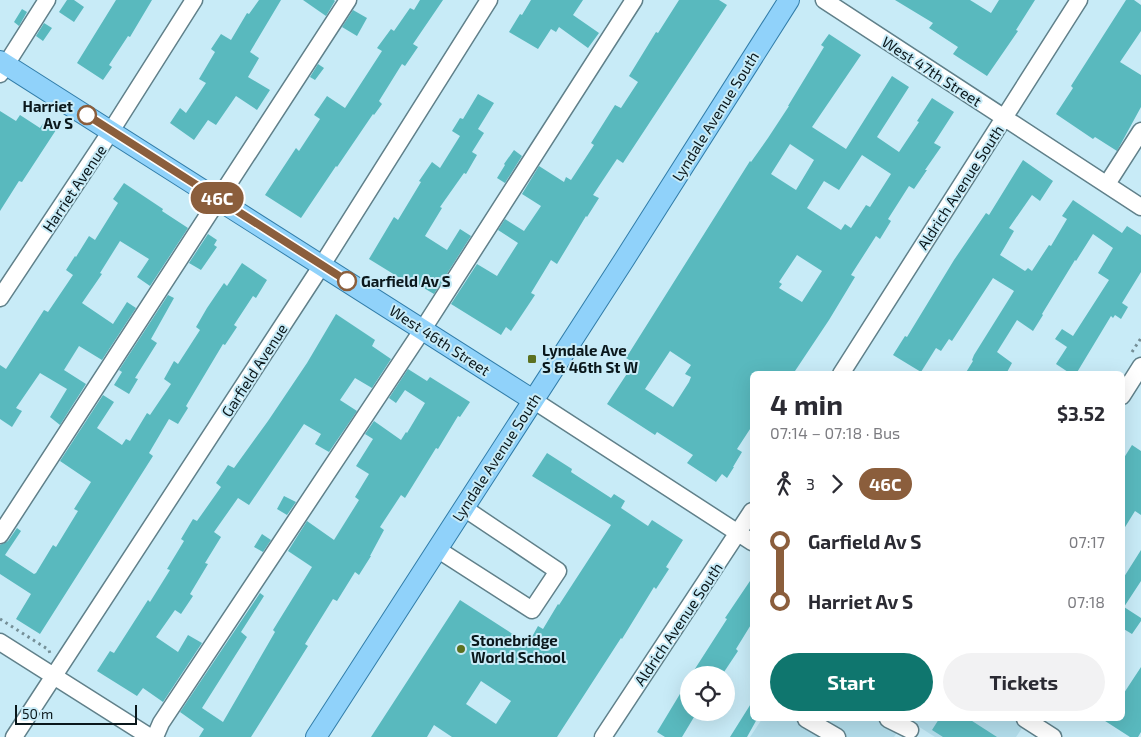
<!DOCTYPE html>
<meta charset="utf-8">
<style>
:root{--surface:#fff;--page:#f2f2f3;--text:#2b2b33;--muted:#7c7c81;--accent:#0f766e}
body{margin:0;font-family:"Exo 2",sans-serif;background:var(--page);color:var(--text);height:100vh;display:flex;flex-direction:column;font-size:19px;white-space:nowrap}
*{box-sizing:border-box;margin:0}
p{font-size:16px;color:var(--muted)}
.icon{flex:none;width:28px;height:28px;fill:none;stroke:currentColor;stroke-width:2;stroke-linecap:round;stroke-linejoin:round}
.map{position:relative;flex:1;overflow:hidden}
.panel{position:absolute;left:750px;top:371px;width:375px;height:350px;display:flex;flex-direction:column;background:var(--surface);border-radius:8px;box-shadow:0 5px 20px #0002}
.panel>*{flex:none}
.badge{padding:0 10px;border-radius:16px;font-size:18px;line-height:32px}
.controls{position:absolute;left:680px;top:666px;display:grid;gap:10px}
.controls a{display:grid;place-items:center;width:55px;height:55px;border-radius:50%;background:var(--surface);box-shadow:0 5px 20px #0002;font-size:25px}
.scale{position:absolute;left:15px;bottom:12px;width:122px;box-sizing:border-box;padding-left:5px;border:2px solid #0a171b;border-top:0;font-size:14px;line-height:18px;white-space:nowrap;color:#0a171b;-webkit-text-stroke:4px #c8ebf7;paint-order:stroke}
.map>.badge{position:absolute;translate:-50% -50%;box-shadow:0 0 0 2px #fff}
.legs{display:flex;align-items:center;gap:8px;height:55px;padding:0 20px;font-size:16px}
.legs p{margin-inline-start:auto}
.head{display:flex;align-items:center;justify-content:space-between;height:85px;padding:0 20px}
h1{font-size:28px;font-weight:700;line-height:38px}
.cta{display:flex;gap:10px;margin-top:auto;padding:10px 20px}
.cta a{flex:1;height:58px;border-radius:30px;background:var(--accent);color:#fff;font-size:20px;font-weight:700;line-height:58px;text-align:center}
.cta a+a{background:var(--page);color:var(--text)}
ul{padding:0 20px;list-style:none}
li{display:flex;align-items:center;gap:18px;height:60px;font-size:19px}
li i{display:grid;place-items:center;width:8px;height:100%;margin:0 6px;background:currentColor}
li i::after{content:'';width:12px;height:12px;margin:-6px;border:4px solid;border-radius:50%;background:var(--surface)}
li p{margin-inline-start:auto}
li:first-child i{background:linear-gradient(#0000 50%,currentColor 0)}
li:last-child i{background:linear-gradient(currentColor 50%,#0000 0)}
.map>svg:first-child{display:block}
.built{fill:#b2ddeb}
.building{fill:#59b9be;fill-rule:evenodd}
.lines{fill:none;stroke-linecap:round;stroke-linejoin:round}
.minor-casing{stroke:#60808a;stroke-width:19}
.major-casing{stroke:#317da9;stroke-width:22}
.path{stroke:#758f97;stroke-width:3;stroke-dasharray:2.5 4;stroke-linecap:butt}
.minor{stroke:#fff;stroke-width:16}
.major{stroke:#90d2fa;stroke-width:20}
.line-1-casing{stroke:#fff;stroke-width:11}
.line-1{stroke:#8b5e3c;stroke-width:8}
.stop-1-dot{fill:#fff;stroke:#8b5e3c;stroke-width:2.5}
.poi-dot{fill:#5c7120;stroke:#c8ebf7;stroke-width:2}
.labels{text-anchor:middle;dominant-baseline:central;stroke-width:4;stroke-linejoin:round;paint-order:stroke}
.street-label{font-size:15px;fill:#0a171b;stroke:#c8ebf7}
.stop-label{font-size:15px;font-weight:bold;fill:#0a171b;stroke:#c8ebf7;text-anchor:end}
.poi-label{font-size:15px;font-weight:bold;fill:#0a171b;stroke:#c8ebf7;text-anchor:start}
</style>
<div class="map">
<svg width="1141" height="737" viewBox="0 0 1141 737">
<rect width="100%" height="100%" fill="#c8ebf7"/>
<path class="built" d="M762,719h144l-12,18h-144z
M907,719h121l-12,18h-81z"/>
<path class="building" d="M67,0h7l10,7 -10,15 -15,-10z
M116,0h36l-22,37 -2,-1 -19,29 3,2 -9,13 -26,-17z
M259,0h22l-31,52 9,6 -11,19 22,13 -13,20 -21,-14 -20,29 -8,-5 -14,20 -24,-17 10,-15 6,5 20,-30 -7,-4 16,-27 -4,-3 10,-15 10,6 16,-27 2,1z
M303,0h31l1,1 -9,15z
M420,0h23l-30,44 5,3 -13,19 -3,-2 -23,37 3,3 -8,11 -1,-1 -36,53 -1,-1 -35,52 -36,-23 31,-47 3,3 21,-32 -6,-4 13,-19 18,12 37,-57 -5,-3 14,-19 3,2 16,-23 4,2z
M531,0h52l-10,15 26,18 -11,15 -29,-21 -3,5 -5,-3 -13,20 -29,-17 11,-18 2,1z
M679,0h40l8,5 -104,158 -6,-4 -24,36 6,3 -12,19 -1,-1 -29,48 -6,-4 -20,33 4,2 -24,36 -5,-4 -5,8 -50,-31 26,-40 20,12 21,-33 -20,-13 7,-11 19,12 17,-25 -19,-12 17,-28 25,16 2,-5 5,3 23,-35 -3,-2 24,-38 6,3 17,-26 -9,-6 27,-44 2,1z
M895,0h75l21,13 8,-13h36l-19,30 2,1 -31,45 -34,-22 5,-7 -29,-19 4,-5z
M1126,0h8l7,5v26l-21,31 21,13v32l-24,44 -22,-14 -2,2 -37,-25 17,-26 -2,-2z
M22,9l5,3 -8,14 -5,-4z
M353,10l14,8 -10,18 -15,-9z
M44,23l8,5 -9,13 -7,-5z
M829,34l32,21 -49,72 34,22 46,-73 17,11 -32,50 22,15 20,-30 -2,-1 15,-23 22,14 -20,31 7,4 -16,23h2l-13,19 -5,-3 -21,33 3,2 -11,18 -4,-3 -25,39 4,2 -26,43 -36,54h-41v52l-15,23 5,3 -9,15h1l-7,11 -5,-4 -6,8 -29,-19 6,-8 -36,-23 -2,3 -48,-31 27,-41 -8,-5 124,-197 1,1 17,-24 21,-32h-1l36,-59 -3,-2zM790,144l24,16 -18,30 -25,-16zM862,155l29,19 -21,33 -4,-2 -15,23 -6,-4 -4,6 -34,-22 17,-27 15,9zM797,255l25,16 -20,31 -23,-14 3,-4 -3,-2zM670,351l21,14 -6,9 6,3 -2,5 -16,25 -28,-18z
M318,64l6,4 -9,12 -5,-3z
M478,94l16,9 -16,26 6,4 -12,19 5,3 -11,19 -2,-1 -24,34 2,1 -17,28 22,14 13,-21 11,7 -37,58 -24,-14 -2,3 -39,-24 25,-42 4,3 23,-38 -2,-1 13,-19 8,6 20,-32 -8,-5 8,-13 3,1z
M0,111l16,10 4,-6 20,13 4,-6 12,8 -34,52 -3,-1 -19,30z
M514,150l8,6 -17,27 -8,-5 8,-13 -1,-1z
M1023,160l30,21 -13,20 -8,-6 -23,33 5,3 -14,24 25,16 3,-3 4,3 17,-26 2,1 16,-27 -5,-3 11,-16 49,33 5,-7 14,9v37l-19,31 6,4 -7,12 -6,-4 -2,3 -2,-2 -35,58h-5l-15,-10 11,-17 -12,-8 7,-10 11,7 36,-56 -11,-7 15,-25 -20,-14 -17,27 -1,-1 -33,54 1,1 -10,16 -16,-11 -20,32 15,11 -6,11h-41l8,-13 -1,-1 2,-5 40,-64 -21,-13 -41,63 -3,-2 -8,12 -5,-3 -15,24 -28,-17 12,-19 2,1 47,-77 32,-47 3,2z
M124,183l39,26 -1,2 26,17 -38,58 -13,-9 12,-18 -29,-18 -20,32 2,1 -20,29 31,21 14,-22 9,6 -34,52 -23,-14 -15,24 22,14 -26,41 -10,-8 17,-28 -27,-16 -24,35 6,3 -10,16 -12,-8v-54l6,4 38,-59 4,2 25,-37 -7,-5 9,-14 1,1 13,-21 6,4 23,-37 -5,-4z
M208,234l9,6 -3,5 3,2 -16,23 -12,-7z
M242,263l25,17 -11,18 -3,-2 -19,29 3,2 -12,18 -2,-1 -37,62 2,2 -10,16 -9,-5 -20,34 4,3 -113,178 -24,-15 15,-25 -31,-20v-29l8,-4 9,-13 4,3 -16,24 29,19 2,-1 17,-28 3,2 22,-36 -4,-2 17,-27 -31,-21 43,-66 11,7 -17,26 25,17 4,-6 4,2 17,-28 3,2 21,-31 -7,-5 10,-18 4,3 22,-34 -4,-3 11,-19 17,-25 3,3z
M168,295l6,3 -23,41 6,4 -22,35 3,1 -9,15 -15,-9 8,-13 -3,-2z
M336,314l39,26 -3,6 19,13 -19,29 -17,-10 -15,22 17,11 -28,41 -14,-8 6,-10 -17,-10 -55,81 -11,-7 -24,34 7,5 -16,26 3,1 -18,30 3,2 -12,18 -6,-4 -19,27 22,15 10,-17 14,8 -39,59 -20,-14 -6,8 -40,-25 13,-20 4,2 34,-53 2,2 20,-32 -3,-1 17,-28 -3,-2 12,-20 4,2 24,-34 -5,-4 12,-18 6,3 34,-47 39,-58z
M408,369l19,12 3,-4 40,25 -10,15 -2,-1 -20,33 -2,-1 -31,50 -4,-3 -21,32 4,3 -14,26h1l-12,19 -4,-3 -18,29 -4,-2 -28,45 3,2 -57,91h-52l5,-8 -24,-17 80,-119 4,3 -23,36 6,5 -45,71 21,14 52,-90 -2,-2 39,-63 -24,-16 19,-30 27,19 25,-40 -4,-3 14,-23 -13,-8 17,-27 -8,-5 9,-13 27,19 5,-8 1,1 18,-30 -20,-13 -9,13 -7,-5z
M1132,445l9,6v64l-6,-4 -13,21v-71z
M547,453l25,16 -1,3 40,26 3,-4 11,7 -4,7 27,18 4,-6 31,20 -17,27 3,2 -13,20 -2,-2 -32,52 -1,-1 -64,99h-105l-18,-12 -7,12h-56l89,-137 68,44 10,-18 5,3 15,-25 1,1 52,-80 -79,-49zM481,681l30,20 -15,23 -30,-20z
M284,496l12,6 -9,13 -10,-6z
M262,534l9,6 -8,12 -9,-5z
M1141,550v31l-17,26 17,11v3l-9,13 -10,-6v-48z
M752,578v45l-16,26 2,2 -16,24h-31l36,-56 -2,-1z
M1141,667v65l-3,5h-8l-28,-18h20v-23z
M689,679v33h8l-15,25h-17l-8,-5z
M752,702v17h5l-10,18h-17z
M939,719h30l28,18h-54l-11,-7z"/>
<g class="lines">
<defs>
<path id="minor" d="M824,0l317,207
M0,74l47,-74
M1107,184l34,-53
M0,298l111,-167 83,-131
M841,374l238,-374
M1122,396l19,-30
M533,400l219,142
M0,535l348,-535
M437,549l95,61 26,-39 -94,-63
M0,642l150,95
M806,719l31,18
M888,719l22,11
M1025,719l28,18
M14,737l308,-472 167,-265
M155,737l6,-14 262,-394 211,-329
M603,737l149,-226"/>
<path id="major" d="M0,61l533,339
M316,737l308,-477 165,-260"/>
</defs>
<use href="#minor" class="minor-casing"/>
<use href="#major" class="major-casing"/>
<path class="path" d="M1132,352l9,-14
M0,619l49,31 1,4"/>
<use href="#minor" class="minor"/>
<use href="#major" class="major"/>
</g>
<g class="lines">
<defs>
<path id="line-1" d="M87,115l260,166"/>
</defs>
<use href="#line-1" class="line-1-casing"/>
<use href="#line-1" class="line-1"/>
</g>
<g class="stop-1-dot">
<circle cx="87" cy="115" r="9"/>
<circle cx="347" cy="281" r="9"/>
</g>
<g class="poi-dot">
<rect x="527" y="354" width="10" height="10" rx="2.5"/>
<circle cx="461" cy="649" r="5"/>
</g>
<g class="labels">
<g class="street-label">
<text transform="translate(932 71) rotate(33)">West 47th Street</text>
<text transform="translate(715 116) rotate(-58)">Lyndale Avenue South</text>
<text transform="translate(960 187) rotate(-57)">Aldrich Avenue South</text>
<text transform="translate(74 188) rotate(-56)">Harriet Avenue</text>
<text transform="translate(440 340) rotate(33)">West 46th Street</text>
<text transform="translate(254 370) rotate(-57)">Garfield Avenue</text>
<text transform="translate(496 457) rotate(-57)">Lyndale Avenue South</text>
<text transform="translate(678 624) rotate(-56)">Aldrich Avenue South</text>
</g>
<g class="stop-label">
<text x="73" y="106">Harriet<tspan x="73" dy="17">Av S</tspan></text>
<text x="361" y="281" text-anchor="start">Garfield Av S</text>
</g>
<g class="poi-label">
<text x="542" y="350">Lyndale Ave<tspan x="542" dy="17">S &amp; 46th St W</tspan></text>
<text x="471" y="640">Stonebridge<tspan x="471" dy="17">World School</tspan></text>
</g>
</g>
</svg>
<div class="controls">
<a><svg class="icon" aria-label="locate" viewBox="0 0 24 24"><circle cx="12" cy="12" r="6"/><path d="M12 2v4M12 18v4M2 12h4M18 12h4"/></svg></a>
</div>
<div class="scale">50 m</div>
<b class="badge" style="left:217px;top:198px;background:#8b5e3c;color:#fff">46C</b>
<section class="panel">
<div class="head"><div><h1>4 min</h1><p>07:14 – 07:18 · Bus</p></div><b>$3.52</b></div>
<div class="legs"><svg class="icon" aria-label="walk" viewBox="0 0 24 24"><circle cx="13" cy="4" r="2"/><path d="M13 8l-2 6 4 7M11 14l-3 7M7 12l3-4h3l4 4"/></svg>3<svg class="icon" aria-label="forward" viewBox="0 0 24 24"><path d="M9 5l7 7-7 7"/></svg><b class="badge" style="background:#8b5e3c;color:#fff">46C</b></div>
<ul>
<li><i style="color:#8b5e3c"></i><b>Garfield Av S</b><p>07:17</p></li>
<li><i style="color:#8b5e3c"></i><b>Harriet Av S</b><p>07:18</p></li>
</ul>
<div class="cta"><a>Start</a><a>Tickets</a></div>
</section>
</div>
